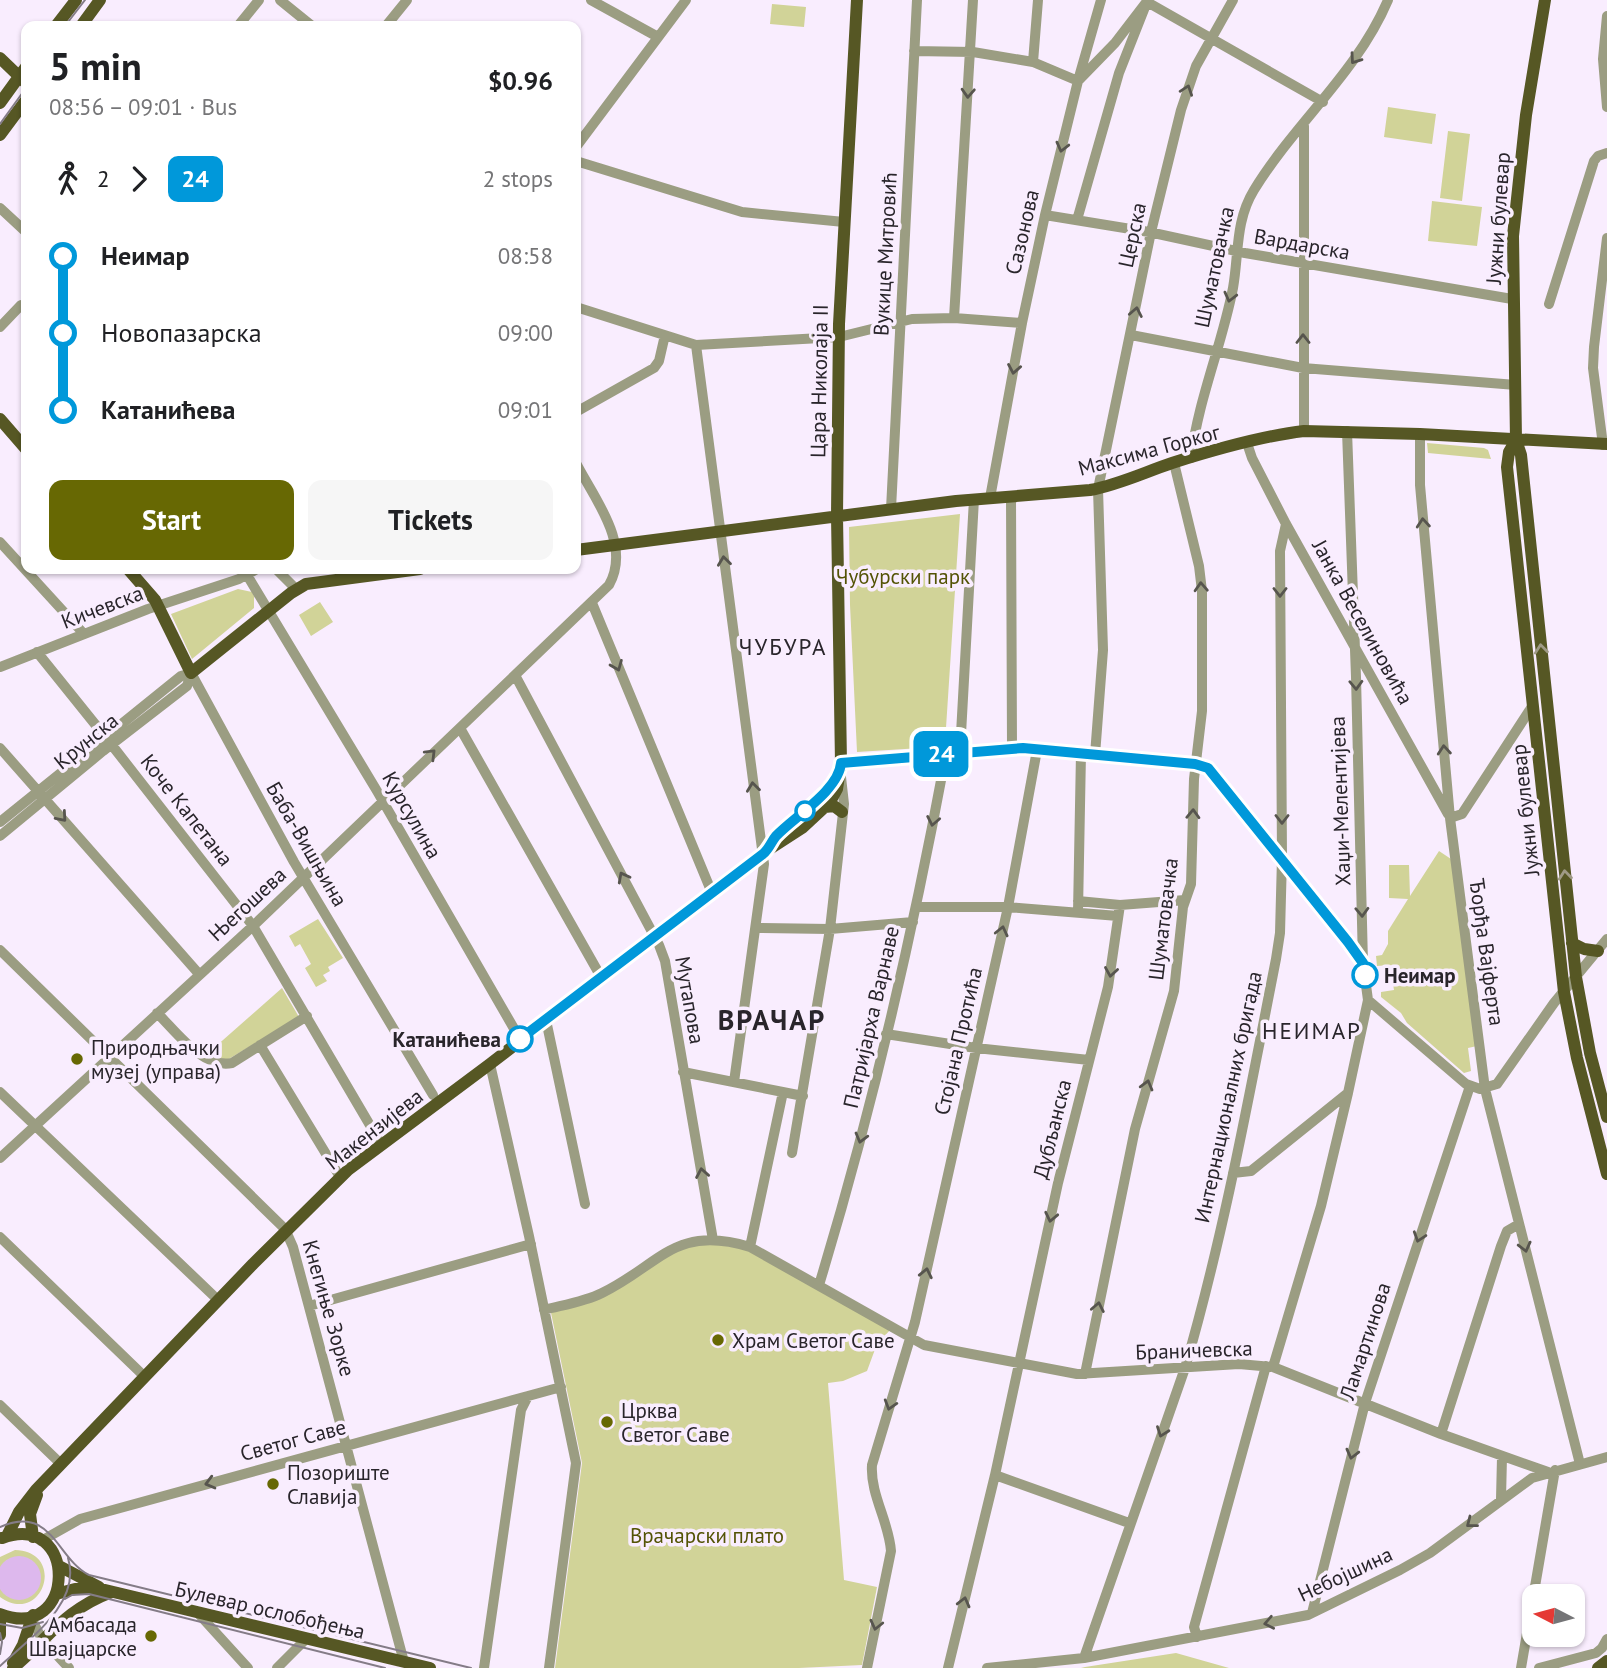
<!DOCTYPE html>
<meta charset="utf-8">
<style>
:root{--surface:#fff;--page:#f6f6f6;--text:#202124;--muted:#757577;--accent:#676803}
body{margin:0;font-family:"PT Sans",sans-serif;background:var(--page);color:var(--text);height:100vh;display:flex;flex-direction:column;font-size:26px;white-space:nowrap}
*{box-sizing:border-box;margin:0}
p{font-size:23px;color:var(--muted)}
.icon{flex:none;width:38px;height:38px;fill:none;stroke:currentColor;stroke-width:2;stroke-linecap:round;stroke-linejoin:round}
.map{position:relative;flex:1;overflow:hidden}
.sheet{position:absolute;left:21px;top:21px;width:560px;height:553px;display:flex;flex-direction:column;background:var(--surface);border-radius:14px;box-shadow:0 2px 5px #0004}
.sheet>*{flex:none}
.badge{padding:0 14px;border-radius:10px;font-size:24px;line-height:46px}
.needle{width:46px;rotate:276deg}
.controls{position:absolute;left:1522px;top:1584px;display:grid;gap:14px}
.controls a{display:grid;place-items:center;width:63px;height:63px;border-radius:14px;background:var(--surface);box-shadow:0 2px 5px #0004;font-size:35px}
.map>.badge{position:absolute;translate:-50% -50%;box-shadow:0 0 0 4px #fff}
.legs{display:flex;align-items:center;gap:10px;height:77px;padding:0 28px;font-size:23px}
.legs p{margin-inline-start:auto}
.head{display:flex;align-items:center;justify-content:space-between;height:119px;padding:0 28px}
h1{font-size:38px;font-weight:700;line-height:52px}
.cta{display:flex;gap:14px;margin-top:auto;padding:14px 28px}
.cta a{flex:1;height:80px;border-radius:14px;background:var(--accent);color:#fff;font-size:28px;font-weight:700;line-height:80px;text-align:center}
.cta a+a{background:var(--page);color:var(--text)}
ul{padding:0 28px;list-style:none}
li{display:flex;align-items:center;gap:24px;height:77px;font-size:26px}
li i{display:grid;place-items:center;width:10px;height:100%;margin:0 9px;background:currentColor}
li i::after{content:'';width:18px;height:18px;margin:-9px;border:5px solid;border-radius:50%;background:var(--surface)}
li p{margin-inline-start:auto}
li:first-child i{background:linear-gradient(#0000 50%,currentColor 0)}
li:last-child i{background:linear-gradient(currentColor 50%,#0000 0)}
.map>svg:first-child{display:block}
.green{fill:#d1d398}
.water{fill:#ddb8ed}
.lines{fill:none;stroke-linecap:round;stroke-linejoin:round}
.minor{stroke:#9b9d82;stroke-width:10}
.major{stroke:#565724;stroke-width:12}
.tram{stroke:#847c87;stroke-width:2}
.oneway{stroke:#57554e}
.oneway2{stroke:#9f9a86}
.line-1-casing{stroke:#fff;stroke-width:16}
.line-1{stroke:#0098da;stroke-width:10}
.stop-1-dot{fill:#fff;stroke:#0098da;stroke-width:3.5}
.poi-dot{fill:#676803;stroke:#f9edfe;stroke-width:2.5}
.labels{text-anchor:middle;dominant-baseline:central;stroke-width:7;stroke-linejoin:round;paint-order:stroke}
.street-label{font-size:21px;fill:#29252b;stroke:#f9edfe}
.park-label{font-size:21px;fill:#535305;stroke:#f9edfe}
.stop-label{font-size:21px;font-weight:bold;fill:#29252b;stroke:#f9edfe;text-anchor:start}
.poi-label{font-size:21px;fill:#29252b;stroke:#f9edfe;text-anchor:start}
.neighbourhood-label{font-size:23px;letter-spacing:2px;fill:#29252b;stroke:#f9edfe}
.district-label{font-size:28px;font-weight:bold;letter-spacing:2px;fill:#29252b;stroke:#f9edfe}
</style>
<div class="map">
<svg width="1607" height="1668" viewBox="0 0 1607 1668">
<rect width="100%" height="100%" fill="#f9edfe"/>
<path class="green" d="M772,4l34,3 -2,20 -34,-3z
M1388,107l48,7 -4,30 -48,-7z
M1448,131l22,3 -8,67 -22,-3z
M1432,201l50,6 -5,39 -49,-5z
M1427,443l57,5 4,2 3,9 -63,-6z
M960,514l-15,229h-7l-1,4 -80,5 -7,-147 -1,-78z
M238,589l14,3 2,4v12l-62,51 -21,-45z
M320,602l13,20 -22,14 -12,-21z
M1439,851l12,8 26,187 -9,2 3,23 -7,2 -57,-50 -6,-10 -20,-16v-5l13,-2 -4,-25 -13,1 -1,-10 6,-1 6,-11v-13l20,-32 -19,-1v-33h20l1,31z
M318,919l25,39 -15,9 2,4 -7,4 4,6 -11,6 -11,-19 6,-4 -11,-20 -5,3 -6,-11z
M282,988l17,29 -72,43 -21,-5z
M687,1243h51l154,85 -15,16 -10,27 -24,10 -15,2 16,197 33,7 -15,78 -63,3h-244l27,-205 -32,-155 40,-10z
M15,1550c53,2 27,77 -15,47v-40z
M1176,1653l53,15h-148l4,-1z"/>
<path class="water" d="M-3 1578a22 22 0 1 1 44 0a22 22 0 1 1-44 0Z"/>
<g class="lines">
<path class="minor" d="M280,0l32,26
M591,0l67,37
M1607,16l-4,43 4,48
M238,26l21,-26
M386,26l21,-26
M914,51l59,1 60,10 45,19
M1033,62l5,-62
M1079,77l22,-77
M1304,126v305
M576,147l110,-147
M576,161l166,51 102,10
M0,208l26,24
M1045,215l104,17 96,21 267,46
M1077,220l42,-147 28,-71 176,100
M1549,304l45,-143 4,-5 9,-3
M576,307l120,38 143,-8 73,-18 42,-1 68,5
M954,318l19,-318
M0,327l21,-22h5
M1131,335l172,33 213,17
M696,345l68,519 -30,218
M576,412l78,-44 5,-7 6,-26
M1420,434v51l30,333 35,271 95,375
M1247,443l5,15 34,66 162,290
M1603,445l-10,-77 1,-21 13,-109
M1191,458c7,-58 31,-113 42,-170 6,-34 2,-67 21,-98 41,-67 103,-117 134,-190
M1011,496l1,252
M990,498l32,-175 23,-108 33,-134 37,-38 33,-43
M891,509l26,-509
M0,542l84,92
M276,569l20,20
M247,575l130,216 143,248
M592,603l120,290
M37,652l74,92 142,182 128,218
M0,667l148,-58 91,-30 18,-10
M191,673l103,189 139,233
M515,675l144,270 6,16 48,279
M460,728l141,249
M0,748l199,226
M960,752l14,-253
M1095,755l8,-105 -5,-161 53,-257 30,-122 15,-44 37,-66
M841,763l171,-15 190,17 9,6 152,191
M1450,818l12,-4 71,-109
M0,822l181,-146 10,-3
M0,836l103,-85 84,-65 4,-13
M1078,901l42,4 65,-5
M917,907h91l110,9
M1078,912l3,-159
M756,928l74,1 83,-7
M0,950l285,279 8,18 111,415
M1368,1000l98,84 14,5 17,-5 57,-81 53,-64
M157,1013c19,18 45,56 75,50l75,-47
M546,1020l39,184
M886,1034l90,14 113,12
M260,1045l80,132
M490,1064l39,172 47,227 -27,205
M683,1072l120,24
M0,1092l218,208
M792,1153l38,-224 14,-125 -3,-27
M0,1158l253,-232 356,-341c23,-41 -15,-87 -33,-122
M1233,1173l18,-2 97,-78
M0,1237l145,140
M750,1247l33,-155
M819,1285c53,-174 94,-352 127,-531
M309,1306l222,-62
M544,1310c19,-5 40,-8 58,-17 58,-28 72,-69 148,-46l174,98 153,29 162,-10 34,3 168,67 107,38
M1273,1367l48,-161 27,-113 20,-93 -5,-37 -7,-286 -9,-246
M1085,1374l50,-245 39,-138 9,-84 8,-23 3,-105 8,-68v-120l-3,-25 -25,-103
M0,1405l61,59
M1441,1434l60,-188 6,-15 12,-7
M995,1475l134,48
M1501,1499l1,-42
M41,1541l39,-22 481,-132
M197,1612l51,56
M1312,1613l53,-210 105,-317
M32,1620l10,19 27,29
M1197,1637l-3,-10 72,-261
M1084,1658l101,-290c39,-134 64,-272 91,-409l4,-26 2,-75 -2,-307 6,-27
M277,1668l30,-30
M484,1668l37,-258 7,-14
M867,1668l24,-117c-2,-29 -21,-57 -19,-86l43,-143 93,-415 29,-157
M948,1668l47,-193 63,-292 50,-196 12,-82
M987,1668l97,-10 224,-43 92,-45 30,-17 102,-75 75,-21
M1521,1668l34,-198
M1539,1668l57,-15 6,-5 5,-9"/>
<path class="major" d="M1545,0l-19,115 -13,121 3,204 5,15 55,522 14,76 17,64
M56,26l20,-26
M81,26l19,-26
M0,58l26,25
M0,103l26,-36
M0,135l26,-35
M0,419l26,30
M1516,440l-7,12 -2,15 57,525 13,66 30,116
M576,550l380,-49 134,-11c28,-5 55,-18 82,-27 41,-13 90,-27 132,-32l116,3 187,10
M128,569l27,31 36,73 100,-80 15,-9 114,-15
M825,807l9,-1 8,6
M768,849l9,-14 33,-28 29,-33
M1572,943l12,6 14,2
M7,1536l12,-24 17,-22 217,-226 95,-94 142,-106 278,-214 34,-22 28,-26 7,-13 4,-26 -4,-247 2,-192 18,-324
M33,1537l-3,-23 7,-19
M59,1566l40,21
M56,1594l19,-5h26l329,79
M0,1614c77,30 79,-104 2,-76
M0,1635v-21
M13,1663l10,-18 10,-30
M13,1668c36,-30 51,-58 99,-76
M1598,1668l9,-7"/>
<path class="tram" d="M65,26l20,-26
M0,124l26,-36
M0,1527c52,-23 56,31 89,48l382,93
M65,1599l7,-4 17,-1 296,74
M0,1624l22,4 21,-6
M0,1633l2,9 -2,12
M0,1666c29,-27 82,-63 68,-108"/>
</g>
<defs><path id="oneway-chevron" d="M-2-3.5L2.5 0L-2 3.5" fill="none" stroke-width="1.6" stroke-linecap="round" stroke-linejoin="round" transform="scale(1.75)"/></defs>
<g class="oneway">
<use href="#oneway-chevron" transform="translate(1355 59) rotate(125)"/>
<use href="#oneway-chevron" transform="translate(1187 90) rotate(-71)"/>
<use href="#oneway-chevron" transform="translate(968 93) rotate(93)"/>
<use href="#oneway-chevron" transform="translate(1062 147) rotate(104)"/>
<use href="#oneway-chevron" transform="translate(1230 297) rotate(104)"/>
<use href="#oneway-chevron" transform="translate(1136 312) rotate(-79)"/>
<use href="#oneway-chevron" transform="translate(1303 339) rotate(-90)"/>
<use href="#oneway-chevron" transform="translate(1014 369) rotate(100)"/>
<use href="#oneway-chevron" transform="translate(1423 523) rotate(-95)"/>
<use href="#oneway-chevron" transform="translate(724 561) rotate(-97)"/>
<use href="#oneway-chevron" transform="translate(1201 587) rotate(-93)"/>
<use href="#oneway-chevron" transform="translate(1280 592) rotate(90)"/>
<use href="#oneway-chevron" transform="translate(617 666) rotate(68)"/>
<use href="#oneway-chevron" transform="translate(1356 685) rotate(88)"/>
<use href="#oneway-chevron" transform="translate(1444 750) rotate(-95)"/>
<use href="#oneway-chevron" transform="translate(431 754) rotate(-45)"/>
<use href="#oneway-chevron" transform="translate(753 787) rotate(-97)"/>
<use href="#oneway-chevron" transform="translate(1193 814) rotate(-88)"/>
<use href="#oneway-chevron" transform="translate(62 817) rotate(49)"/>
<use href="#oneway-chevron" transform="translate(1282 819) rotate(90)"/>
<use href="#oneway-chevron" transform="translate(933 821) rotate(101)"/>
<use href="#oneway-chevron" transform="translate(623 877) rotate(-118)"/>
<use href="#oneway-chevron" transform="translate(1362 912) rotate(88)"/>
<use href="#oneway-chevron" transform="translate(1002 931) rotate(-77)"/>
<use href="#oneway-chevron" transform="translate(1111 972) rotate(99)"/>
<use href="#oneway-chevron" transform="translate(1147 1085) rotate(-75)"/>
<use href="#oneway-chevron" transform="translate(861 1138) rotate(105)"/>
<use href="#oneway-chevron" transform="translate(702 1173) rotate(-100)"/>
<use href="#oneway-chevron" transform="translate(1051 1217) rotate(102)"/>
<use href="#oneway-chevron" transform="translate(1419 1237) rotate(108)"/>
<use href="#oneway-chevron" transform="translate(1525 1247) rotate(76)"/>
<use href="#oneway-chevron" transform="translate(926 1273) rotate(-78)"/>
<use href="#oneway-chevron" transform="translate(1098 1307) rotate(-79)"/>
<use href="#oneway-chevron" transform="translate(890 1405) rotate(107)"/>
<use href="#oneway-chevron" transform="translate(1162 1432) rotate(110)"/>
<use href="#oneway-chevron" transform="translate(1352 1454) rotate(104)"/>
<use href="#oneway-chevron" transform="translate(210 1483) rotate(165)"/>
<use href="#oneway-chevron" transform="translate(1471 1523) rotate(142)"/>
<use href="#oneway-chevron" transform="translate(964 1602) rotate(-76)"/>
<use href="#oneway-chevron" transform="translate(1269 1623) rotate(169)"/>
<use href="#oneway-chevron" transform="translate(876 1625) rotate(103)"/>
</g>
<g class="oneway2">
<use href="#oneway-chevron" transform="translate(1541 649) rotate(-96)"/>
<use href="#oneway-chevron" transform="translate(1565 875) rotate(-96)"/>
</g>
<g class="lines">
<defs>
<path id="line-1" d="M520,1039l243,-185c6,-5 8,-12 13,-18 18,-19 63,-46 65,-73l182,-15 172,16 13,4 140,174 15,21 2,12"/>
</defs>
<use href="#line-1" class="line-1-casing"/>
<use href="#line-1" class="line-1"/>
</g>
<g class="stop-1-dot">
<circle cx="805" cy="811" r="9"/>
<circle cx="1365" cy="975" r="12"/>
<circle cx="520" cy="1039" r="12"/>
</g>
<g class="poi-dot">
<circle cx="77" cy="1059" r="7"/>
<circle cx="718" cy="1340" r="7"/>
<circle cx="607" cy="1422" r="7"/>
<circle cx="273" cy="1484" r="7"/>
<circle cx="151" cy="1636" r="7"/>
</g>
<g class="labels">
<g class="street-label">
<text transform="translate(1498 218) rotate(-86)">Јужни булевар</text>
<text transform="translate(1022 232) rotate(-77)">Сазонова</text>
<text transform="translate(1132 235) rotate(-78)">Церска</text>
<text transform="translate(1302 244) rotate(10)">Вардарска</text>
<text transform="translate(885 254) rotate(-87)">Вукице Митровић</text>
<text transform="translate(1214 267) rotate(-78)">Шуматовачка</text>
<text transform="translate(819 381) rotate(-89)">Цара Николаја II</text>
<text transform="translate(1149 450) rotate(-15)">Максима Горког</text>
<text transform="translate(102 607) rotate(-21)">Кичевска</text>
<text transform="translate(1363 622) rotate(61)">Јанка Веселиновића</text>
<text transform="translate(86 741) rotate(-39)">Крунска</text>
<text transform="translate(1340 801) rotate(-92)">Хаџи-Мелентијева</text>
<text transform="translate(187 810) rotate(52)">Коче Капетана</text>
<text transform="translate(1525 810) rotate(-96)">Јужни булевар</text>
<text transform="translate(412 815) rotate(60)">Курсулина</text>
<text transform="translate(307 844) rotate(60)">Баба-Вишњина</text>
<text transform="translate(247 904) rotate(-43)">Његошева</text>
<text transform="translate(1163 919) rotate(-83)">Шуматовачка</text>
<text transform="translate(1487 952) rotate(82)">Ђорђа Вајферта</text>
<text transform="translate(690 1000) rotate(80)">Мутапова</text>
<text transform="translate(871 1017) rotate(-77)">Патријарха Варнаве</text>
<text transform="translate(958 1041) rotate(-77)">Стојана Протића</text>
<text transform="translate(1228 1097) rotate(-78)">Интернационалних бригада</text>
<text transform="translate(374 1129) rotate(-38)">Макензијева</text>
<text transform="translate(1052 1129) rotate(-76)">Дубљанска</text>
<text transform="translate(329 1308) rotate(74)">Кнегиње Зорке</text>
<text transform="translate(1365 1341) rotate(-72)">Ламартинова</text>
<text transform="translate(1194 1350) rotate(-2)">Браничевска</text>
<text transform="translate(293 1440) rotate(-15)">Светог Саве</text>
<text transform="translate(1345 1574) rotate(-25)">Небојшина</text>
<text transform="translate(270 1610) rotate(13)">Булевар ослобођења</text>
</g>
<g class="park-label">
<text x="903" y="576">Чубурски парк</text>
<text x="707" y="1535">Врачарски плато</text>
</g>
<g class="stop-label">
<text x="1384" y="975">Неимар</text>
<text x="501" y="1039" text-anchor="end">Катанићева</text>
</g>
<g class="poi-label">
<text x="91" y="1047">Природњачки<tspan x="91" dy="24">музеј (управа)</tspan></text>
<text x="732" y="1340">Храм Светог Саве</text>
<text x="621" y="1410">Црква<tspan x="621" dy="24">Светог Саве</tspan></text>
<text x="287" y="1472">Позориште<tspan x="287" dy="24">Славија</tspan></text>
<text x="137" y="1624" text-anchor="end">Амбасада<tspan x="137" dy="24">Швајцарске</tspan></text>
</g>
<g class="neighbourhood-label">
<text x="783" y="646">ЧУБУРА</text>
<text x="1312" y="1030">НЕИМАР</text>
</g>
<g class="district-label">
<text x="772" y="1019">ВРАЧАР</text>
</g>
</g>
</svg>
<div class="controls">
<a><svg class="needle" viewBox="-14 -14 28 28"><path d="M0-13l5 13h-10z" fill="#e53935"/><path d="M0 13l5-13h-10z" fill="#757577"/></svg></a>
</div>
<b class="badge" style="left:941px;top:754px;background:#0098da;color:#fff">24</b>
<section class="sheet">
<div class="head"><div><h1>5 min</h1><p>08:56 – 09:01 · Bus</p></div><b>$0.96</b></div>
<div class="legs"><svg class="icon" aria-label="walk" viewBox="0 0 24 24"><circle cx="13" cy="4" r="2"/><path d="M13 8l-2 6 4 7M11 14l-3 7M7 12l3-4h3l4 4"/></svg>2<svg class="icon" aria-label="forward" viewBox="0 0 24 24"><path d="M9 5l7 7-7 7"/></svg><b class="badge" style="background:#0098da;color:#fff">24</b><p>2 stops</p></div>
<ul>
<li><i style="color:#0098da"></i><b>Неимар</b><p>08:58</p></li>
<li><i style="color:#0098da"></i><span>Новопазарска</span><p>09:00</p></li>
<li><i style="color:#0098da"></i><b>Катанићева</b><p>09:01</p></li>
</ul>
<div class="cta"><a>Start</a><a>Tickets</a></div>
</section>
</div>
